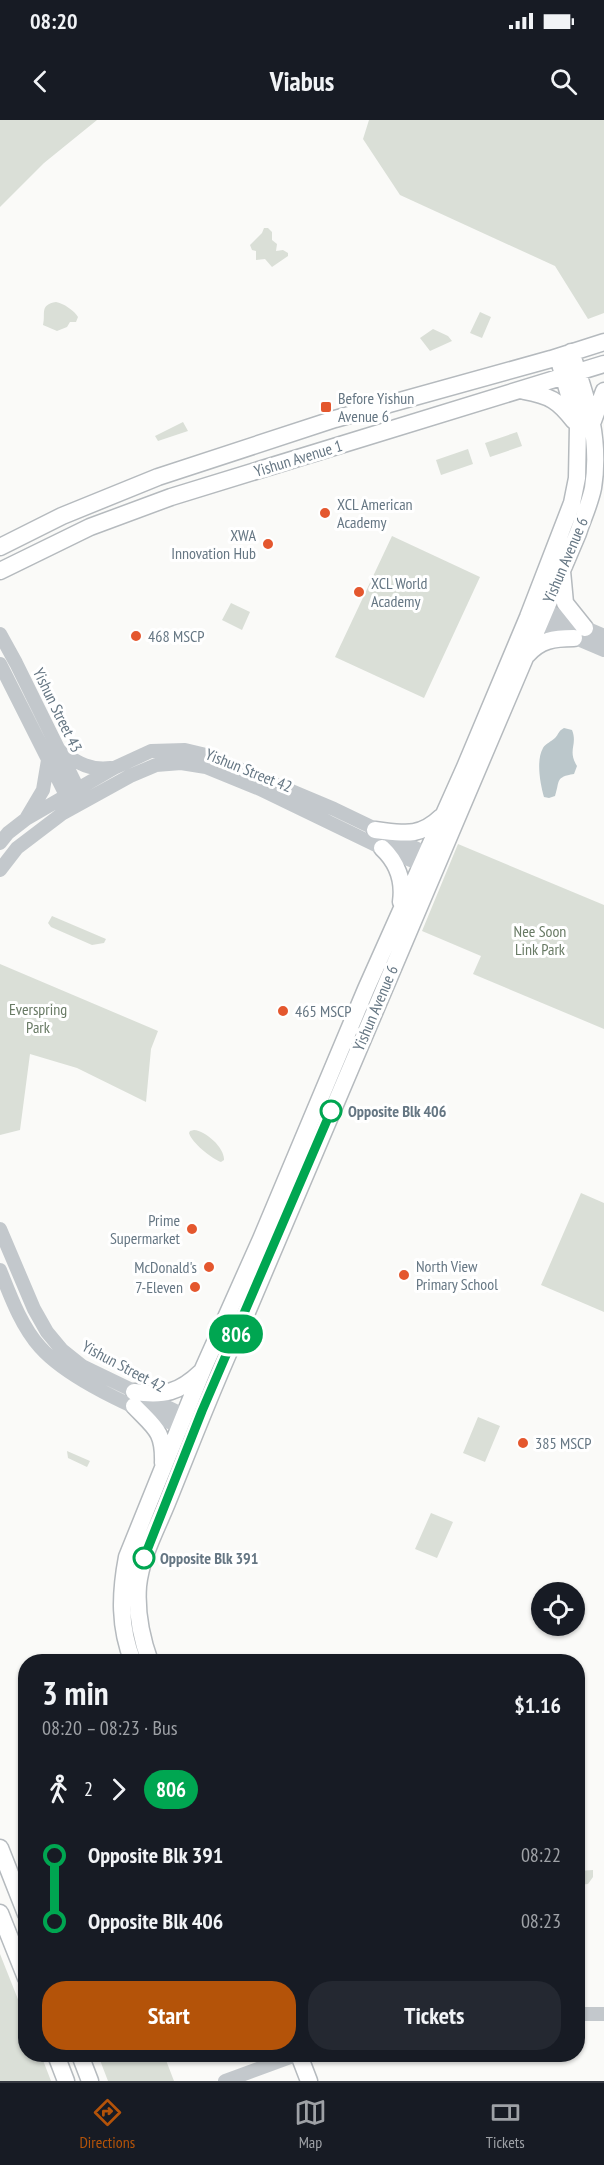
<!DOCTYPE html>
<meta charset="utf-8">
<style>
:root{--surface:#171b24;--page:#242831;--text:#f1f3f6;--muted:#9ea1a6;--line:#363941;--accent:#b45309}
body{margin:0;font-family:"PT Sans Narrow",sans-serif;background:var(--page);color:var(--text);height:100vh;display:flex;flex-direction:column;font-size:22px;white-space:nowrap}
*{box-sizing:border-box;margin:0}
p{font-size:20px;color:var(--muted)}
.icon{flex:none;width:33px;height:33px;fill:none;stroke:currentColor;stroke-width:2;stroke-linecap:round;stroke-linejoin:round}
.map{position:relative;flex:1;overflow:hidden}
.sheet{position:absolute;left:18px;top:1534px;width:567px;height:408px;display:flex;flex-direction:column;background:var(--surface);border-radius:24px;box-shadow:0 2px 4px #0004}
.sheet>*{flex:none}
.badge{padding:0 12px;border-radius:20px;font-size:21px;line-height:39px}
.controls{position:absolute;left:531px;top:1462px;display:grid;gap:12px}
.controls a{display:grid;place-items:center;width:54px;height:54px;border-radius:50%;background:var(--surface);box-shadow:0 2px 4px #0004;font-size:30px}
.map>.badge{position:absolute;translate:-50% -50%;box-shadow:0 0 0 3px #fff}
.legs{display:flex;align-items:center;gap:9px;height:66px;padding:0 24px;font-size:20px}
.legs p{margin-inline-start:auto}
.head{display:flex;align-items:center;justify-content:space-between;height:102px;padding:0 24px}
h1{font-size:33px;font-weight:700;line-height:45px}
.cta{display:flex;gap:12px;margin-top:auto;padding:12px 24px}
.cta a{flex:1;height:69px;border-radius:24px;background:var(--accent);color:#fff;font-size:24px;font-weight:700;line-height:69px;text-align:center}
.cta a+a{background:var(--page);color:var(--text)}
ul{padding:0 24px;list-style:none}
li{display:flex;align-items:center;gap:21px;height:66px;font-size:22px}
li i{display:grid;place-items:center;width:9px;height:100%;margin:0 8px;background:currentColor}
li i::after{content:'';width:15px;height:15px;margin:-8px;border:4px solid;border-radius:50%;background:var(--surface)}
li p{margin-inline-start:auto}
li:first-child i{background:linear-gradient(#0000 50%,currentColor 0)}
li:last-child i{background:linear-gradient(currentColor 50%,#0000 0)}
.status{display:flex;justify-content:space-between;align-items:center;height:42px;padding:0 30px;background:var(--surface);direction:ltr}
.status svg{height:16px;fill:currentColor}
header{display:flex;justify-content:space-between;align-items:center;height:78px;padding:0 24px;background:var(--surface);font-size:27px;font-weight:700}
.menu{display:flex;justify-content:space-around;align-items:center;height:84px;border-top:2px solid var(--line);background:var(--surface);font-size:16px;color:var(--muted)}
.menu a{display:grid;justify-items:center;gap:3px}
.menu .active{color:var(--accent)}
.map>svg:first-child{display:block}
.green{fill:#dadfd7}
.water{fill:#bbc7cb}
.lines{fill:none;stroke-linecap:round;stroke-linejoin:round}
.major-casing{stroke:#b5babe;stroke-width:19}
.minor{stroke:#c3c8cc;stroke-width:14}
.major{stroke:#fff;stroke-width:16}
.line-1-casing{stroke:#fff;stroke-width:14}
.line-1{stroke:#00a651;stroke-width:9}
.poi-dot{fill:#e4572e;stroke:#fff;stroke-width:2}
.stop-1-dot{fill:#fff;stroke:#00a651;stroke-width:3}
.labels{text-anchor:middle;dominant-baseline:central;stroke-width:6;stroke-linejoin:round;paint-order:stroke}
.poi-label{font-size:16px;fill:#657683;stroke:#fff;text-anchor:start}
.street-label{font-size:16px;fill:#657683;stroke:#fff}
.park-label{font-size:16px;fill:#687a64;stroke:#fff}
.stop-label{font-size:16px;font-weight:bold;fill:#657683;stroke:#fff;text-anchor:start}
</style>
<div class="status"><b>08:20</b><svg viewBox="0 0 49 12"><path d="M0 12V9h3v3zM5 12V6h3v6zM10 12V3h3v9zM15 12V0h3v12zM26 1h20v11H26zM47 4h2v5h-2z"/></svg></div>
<header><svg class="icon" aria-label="back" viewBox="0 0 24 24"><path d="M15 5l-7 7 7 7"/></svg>Viabus<svg class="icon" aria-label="search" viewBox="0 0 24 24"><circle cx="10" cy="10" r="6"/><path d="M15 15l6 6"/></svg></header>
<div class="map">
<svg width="604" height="1961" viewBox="0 0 604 1961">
<rect width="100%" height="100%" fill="#fafaf8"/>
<path class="green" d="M0,0h97l-53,43 -44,44z
M369,0h235v193l-16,6 -33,-53 -155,-71 -37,-56z
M264,108h4l4,4v8l5,4 -1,7 7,-1 5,3v3l-16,11 -7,-8 -9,1v-9l-4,-1 -2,-5 12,-12z
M56,182c7,1 19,9 22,15l-2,5h-6l-3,5 -10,4 -14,-6c3,-12 -4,-20 13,-23z
M480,192l11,5 -9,21 -12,-5z
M433,209l15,7 4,5 -22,10 -10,-13z
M183,302l5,9 -30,10 -3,-5z
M517,312l5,14 -32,11 -5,-14z
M468,329l5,15 -32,11 -5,-15z
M392,416l88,41 -56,121 -89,-41z
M231,483l19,9 -8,18 -20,-10z
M458,724l146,61v124l-131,-55 8,-18 -59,-25z
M52,796l54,23 -2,4 -12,2 -41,-18 -3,-4z
M0,844l158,67 -7,18 -5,53 -69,-34 -47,-14 -10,76 -20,5z
M194,1010c12,1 31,18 30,30l-3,2c-10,-4 -29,-19 -32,-29l1,-2z
M581,1073l23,10v109l-63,-27z
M478,1297l22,9 -15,36 -22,-9z
M67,1331l23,10 -3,6 -19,-9z
M431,1393l22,9 -16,36 -22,-9z
M593,1750v7l-5,7 -10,1v-14z
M0,1834l25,63 1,38h15l10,26h-51z
M98,1935h66l10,26h-66z"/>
<path class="water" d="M564,608l8,2c6,15 -5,20 5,36l-3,8c-19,3 -14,7 -19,22l-6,2 -5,-1c-4,-14 -8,-37 -1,-49 3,-5 8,-6 12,-10 4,-4 3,-7 9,-10z"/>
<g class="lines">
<defs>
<path id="major" d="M524,271c26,5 34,9 50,30
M593,301l11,-30
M0,427l62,-31 96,-39 177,-58 216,-60 53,-17
M0,451l90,-44 81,-30 433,-133
M562,451l3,32 20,25
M527,535c13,-15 27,-17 47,-17
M375,710c28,3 44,8 66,-13
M382,728c15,14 22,33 19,54
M134,1272c30,4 45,1 67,-20
M134,1286c21,22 30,25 29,57
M133,1542c-14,-35 -13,-68 -6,-105l76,-188 58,-130 105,-250 99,-222 63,-150 44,-114 5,-25 1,-52 -20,-69
M150,1542c-9,-25 -14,-49 -12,-76 3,-29 18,-56 29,-83 26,-64 50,-128 80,-191l331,-779c5,-15 12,-30 15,-45 8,-50 -6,-89 -22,-136
M0,1728l26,66
M0,1793l26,65
M56,1935l10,26
M80,1935l10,26
M299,1935l10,26"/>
</defs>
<use href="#major" class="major-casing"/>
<path class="minor" d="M537,487l67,29
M531,499l73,31
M0,514l16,29 66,134
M0,544l70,139
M60,631c17,11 29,20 51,17
M27,697l16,-27 5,-30
M0,723l8,-10 18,-14 88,-51 37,-17 34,-1 21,5 128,54 100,48
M0,750l17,-22 46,-35 67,-37 26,-11 25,-2 25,4 54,22 122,59 48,20
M0,1109l34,80 13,23 15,18 20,16 112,54
M0,1150c10,25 21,56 40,77 31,35 103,65 147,82
M578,1894h26
M225,1961l71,-26"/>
<use href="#major" class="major"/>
</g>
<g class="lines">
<defs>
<path id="line-1" d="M144,1438l58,-147 129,-300"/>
</defs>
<use href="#line-1" class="line-1-casing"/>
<use href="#line-1" class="line-1"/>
</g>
<g class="poi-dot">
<rect x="320" y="281" width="12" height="12" rx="3"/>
<circle cx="325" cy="393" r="6"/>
<circle cx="268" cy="424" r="6"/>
<circle cx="359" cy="472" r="6"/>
<circle cx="136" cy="516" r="6"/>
<circle cx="283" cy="891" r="6"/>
<circle cx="192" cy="1109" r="6"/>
<circle cx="209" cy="1147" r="6"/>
<circle cx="404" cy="1155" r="6"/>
<circle cx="195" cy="1167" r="6"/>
<circle cx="523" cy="1323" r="6"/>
</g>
<g class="stop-1-dot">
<circle cx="331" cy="991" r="10"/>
<circle cx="144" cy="1438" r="10"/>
</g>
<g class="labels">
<g class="poi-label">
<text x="338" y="278">Before Yishun<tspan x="338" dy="18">Avenue 6</tspan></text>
<text x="337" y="384">XCL American<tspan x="337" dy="18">Academy</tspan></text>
<text x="256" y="415" text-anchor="end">XWA<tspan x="256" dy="18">Innovation Hub</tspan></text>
<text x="371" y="463">XCL World<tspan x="371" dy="18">Academy</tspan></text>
<text x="148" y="516">468 MSCP</text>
<text x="295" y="891">465 MSCP</text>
<text x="180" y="1100" text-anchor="end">Prime<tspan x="180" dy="18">Supermarket</tspan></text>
<text x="416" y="1146">North View<tspan x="416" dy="18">Primary School</tspan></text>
<text x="197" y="1147" text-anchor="end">McDonald's</text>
<text x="183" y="1167" text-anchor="end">7-Eleven</text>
<text x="535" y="1323">385 MSCP</text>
</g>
<g class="street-label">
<text transform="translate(298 338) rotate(-17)">Yishun Avenue 1</text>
<text transform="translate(565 440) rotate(-67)">Yishun Avenue 6</text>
<text transform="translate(58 590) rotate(64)">Yishun Street 43</text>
<text transform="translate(249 650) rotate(22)">Yishun Street 42</text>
<text transform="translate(375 888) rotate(-67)">Yishun Avenue 6</text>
<text transform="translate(124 1246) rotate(28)">Yishun Street 42</text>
</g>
<g class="park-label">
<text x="540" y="811">Nee Soon<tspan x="540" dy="18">Link Park</tspan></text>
<text x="38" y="889">Everspring<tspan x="38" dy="18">Park</tspan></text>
</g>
<g class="stop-label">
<text x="348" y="991">Opposite Blk 406</text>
<text x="160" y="1438">Opposite Blk 391</text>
</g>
</g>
</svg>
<div class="controls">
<a><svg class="icon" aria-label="locate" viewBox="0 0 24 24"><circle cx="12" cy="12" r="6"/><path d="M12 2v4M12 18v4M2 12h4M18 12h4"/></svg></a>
</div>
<b class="badge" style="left:236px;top:1214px;background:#00a651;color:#fff">806</b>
<section class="sheet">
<div class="head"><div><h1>3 min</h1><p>08:20 – 08:23 · Bus</p></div><b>$1.16</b></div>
<div class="legs"><svg class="icon" aria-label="walk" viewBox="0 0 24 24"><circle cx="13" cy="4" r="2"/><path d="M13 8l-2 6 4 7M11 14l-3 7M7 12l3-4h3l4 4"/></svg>2<svg class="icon" aria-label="forward" viewBox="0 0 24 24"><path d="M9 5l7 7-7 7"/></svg><b class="badge" style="background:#00a651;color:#fff">806</b></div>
<ul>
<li><i style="color:#00a651"></i><b>Opposite Blk 391</b><p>08:22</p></li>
<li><i style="color:#00a651"></i><b>Opposite Blk 406</b><p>08:23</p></li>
</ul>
<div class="cta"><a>Start</a><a>Tickets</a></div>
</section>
</div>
<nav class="menu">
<a class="active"><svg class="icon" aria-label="directions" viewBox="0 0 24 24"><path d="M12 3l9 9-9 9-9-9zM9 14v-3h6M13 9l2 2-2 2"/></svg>Directions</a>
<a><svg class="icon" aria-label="map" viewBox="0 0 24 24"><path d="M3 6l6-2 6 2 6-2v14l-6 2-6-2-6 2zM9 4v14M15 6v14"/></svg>Map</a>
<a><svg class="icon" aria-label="tickets" viewBox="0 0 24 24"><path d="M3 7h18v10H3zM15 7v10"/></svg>Tickets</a>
</nav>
